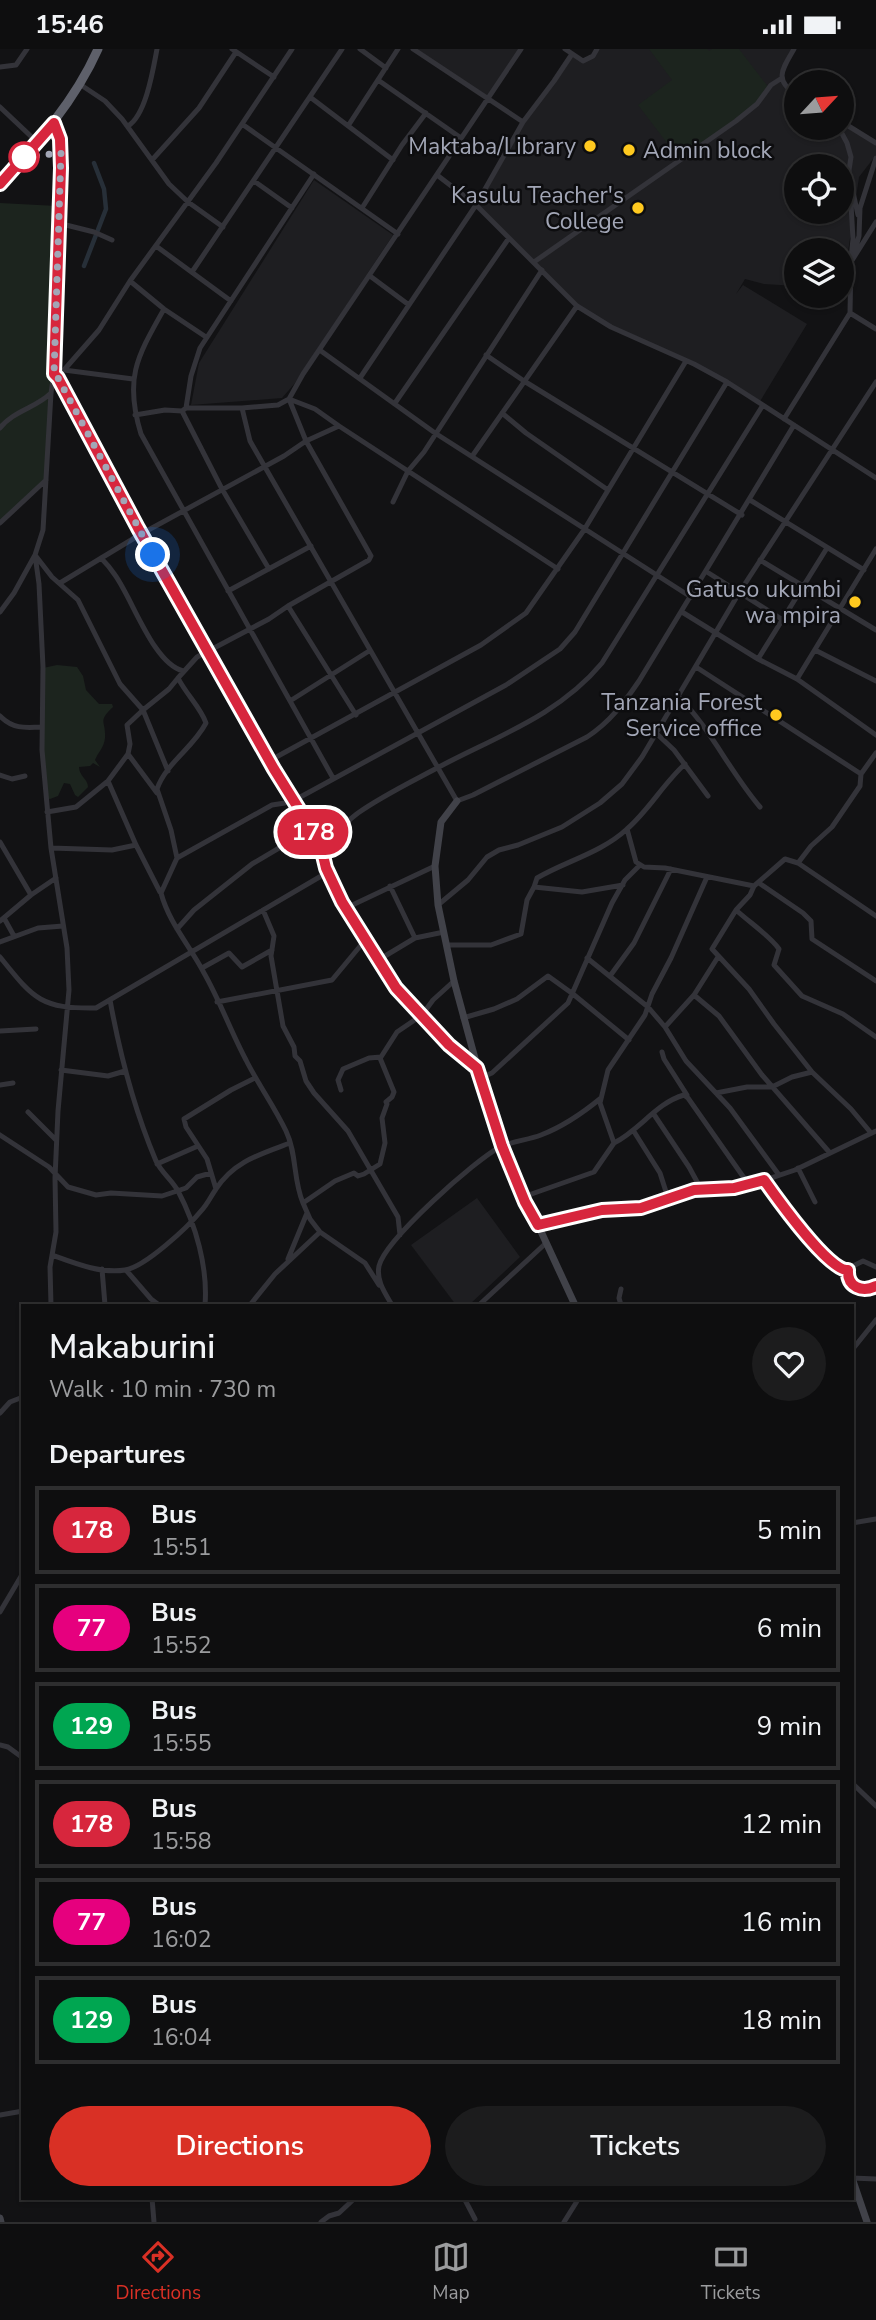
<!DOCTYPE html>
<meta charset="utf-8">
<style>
:root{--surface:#0e0e0f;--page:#1c1c1d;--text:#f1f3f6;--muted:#9b9c9e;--line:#2e2e2f;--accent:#d93025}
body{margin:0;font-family:"Nunito Sans",sans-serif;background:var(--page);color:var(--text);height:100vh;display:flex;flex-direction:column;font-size:26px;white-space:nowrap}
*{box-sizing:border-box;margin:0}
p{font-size:23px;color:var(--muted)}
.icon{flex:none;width:38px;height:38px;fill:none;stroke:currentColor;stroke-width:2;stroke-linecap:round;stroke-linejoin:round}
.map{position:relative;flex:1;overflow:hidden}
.drawer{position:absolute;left:21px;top:1255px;width:833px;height:896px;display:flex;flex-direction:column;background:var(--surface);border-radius:0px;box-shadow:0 2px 5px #0004,0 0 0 2px var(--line)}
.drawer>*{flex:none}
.badge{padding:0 14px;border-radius:23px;font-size:24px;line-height:46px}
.needle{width:46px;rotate:64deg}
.buttons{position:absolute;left:784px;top:21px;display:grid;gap:14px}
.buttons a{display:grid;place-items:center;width:70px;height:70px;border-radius:50%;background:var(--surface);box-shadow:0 2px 5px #0004,0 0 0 2px var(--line);font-size:35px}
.you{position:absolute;width:35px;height:35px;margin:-18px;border:5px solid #fff;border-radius:50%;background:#1a73e8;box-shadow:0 0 0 10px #1a73e833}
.map>.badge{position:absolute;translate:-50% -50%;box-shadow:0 0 0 4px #fff}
h2{padding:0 28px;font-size:26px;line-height:63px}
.round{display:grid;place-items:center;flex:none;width:74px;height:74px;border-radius:37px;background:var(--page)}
.head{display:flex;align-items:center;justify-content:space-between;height:119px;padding:0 28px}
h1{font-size:33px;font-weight:600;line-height:52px}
.button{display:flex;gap:14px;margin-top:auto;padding:14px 28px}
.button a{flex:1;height:80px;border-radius:42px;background:var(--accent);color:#fff;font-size:28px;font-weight:600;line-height:80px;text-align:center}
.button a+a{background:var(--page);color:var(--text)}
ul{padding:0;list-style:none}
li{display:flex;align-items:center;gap:21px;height:88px;margin:0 14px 10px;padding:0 14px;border:4px solid var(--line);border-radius:0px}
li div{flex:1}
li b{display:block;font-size:26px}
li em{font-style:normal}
li .badge{min-width:77px;font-weight:700;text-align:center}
.status{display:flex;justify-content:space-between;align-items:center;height:49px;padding:0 35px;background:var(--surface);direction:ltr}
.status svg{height:19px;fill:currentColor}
.menu{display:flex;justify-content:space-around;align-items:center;height:98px;border-top:2px solid var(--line);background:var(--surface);font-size:19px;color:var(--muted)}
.menu a{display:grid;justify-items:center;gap:4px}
.menu .current{color:var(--accent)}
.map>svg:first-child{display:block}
.built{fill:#1e1e21;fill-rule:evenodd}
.green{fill:#1c241e}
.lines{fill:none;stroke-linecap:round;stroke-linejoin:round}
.canal{stroke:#272f38;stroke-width:4.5}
.street{stroke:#333339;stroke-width:5}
.secondary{stroke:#414249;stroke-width:7}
.highway{stroke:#5e606a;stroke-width:9}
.line-casing{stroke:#fff;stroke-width:16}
.line{stroke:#d7263d;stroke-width:10}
.walk{stroke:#a2a6b6;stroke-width:7;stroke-dasharray:0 12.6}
.poi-dot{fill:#ffc91f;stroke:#0d0d0f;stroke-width:2.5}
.stop-dot{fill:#fff;stroke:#d7263d;stroke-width:3.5}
.labels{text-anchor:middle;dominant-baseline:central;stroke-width:5;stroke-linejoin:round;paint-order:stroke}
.poi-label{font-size:23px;fill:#a2a6b6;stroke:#0d0d0f;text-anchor:end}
</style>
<div class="status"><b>15:46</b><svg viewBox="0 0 49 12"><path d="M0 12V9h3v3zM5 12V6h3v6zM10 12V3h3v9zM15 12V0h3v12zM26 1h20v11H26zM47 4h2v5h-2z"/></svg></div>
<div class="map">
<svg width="876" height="2173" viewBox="0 0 876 2173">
<rect width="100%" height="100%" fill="#121214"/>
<path class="built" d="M415,0h106l-32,48z
M596,0h198l-12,29 14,15v35h46v-7l34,21v13l-17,22 -12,82 -5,5v-14h-46v36l-32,-2 -19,-5 -9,15 7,-9 64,39 -48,79 -32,-21 -116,-55 -34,-22 -102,-100 47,-84 50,-67 15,6zM796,117h46v46h-46z
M314,131l79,55 -98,148 -13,15 -91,7 8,-42z
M477,1149l43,59 -51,48h-13l-45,-60z"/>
<path class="green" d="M649,0h58l2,2 3,-2h27l30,39 -11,14 -78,58 -42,-55 34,-25z
M0,154l57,3 -3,159 -10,115 -44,42z
M57,616l20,2 6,9 3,14 13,14h13l1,3c-16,15 -7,13 -8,31 -1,10 -7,14 -10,22l5,7 -7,-4 -3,3 -11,1c0,9 9,12 9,20l-10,10 -3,-2 -5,-11 -6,-1 -6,13 -8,3 -4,-1 -5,-48 2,-82z"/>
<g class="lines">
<path class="canal" d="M84,217l22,-57 -2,-20 -10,-26"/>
<path class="street" d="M232,0l42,28
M360,0l26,19
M413,0l110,73
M565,0l18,12 10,-5 4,-7
M794,0c-11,19 -21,31 2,45
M0,18l16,-2 11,-16
M378,31l83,58
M81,36l24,16 17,18 47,65 19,18 35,25
M310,48l83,63
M0,58l37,35
M842,73l34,21
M242,75l156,110
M128,77c18,-11 25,-56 29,-77
M348,77l50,-77
M839,79l8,15 4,14 -2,13 4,69 -2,19
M152,111l47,-52 37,-56
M437,126l39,30 101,101 34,21 83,37 33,18 149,96
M254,132l38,27
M851,134l7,32
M362,159l40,-63 24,-32
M58,174l36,9 18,8
M156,197l75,55
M855,201l4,-14 1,-28 16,-50
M534,213l202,-141 21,-17 14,-19 11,-7
M192,223l150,-223
M370,227l39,29
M130,232l34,28 42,28
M164,260c-27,48 -40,69 -23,125l192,344
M850,264l26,16
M321,302l114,82 256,164
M486,306l38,26 218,134
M64,321l35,-40 31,-49 86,-118 76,-114
M64,321l69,9
M54,325l4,4 80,150 136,241 46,74 6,25 16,34 54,86 53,57 28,23
M360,329l116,-173 47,-83 31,-41 18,-27
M395,354l114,-165
M186,359l5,-32 9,-28 114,-174
M182,362l40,78 47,80
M502,364l24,20 82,57
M135,366l30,-5 17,1 4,-3h56
M784,370l66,-106 1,-51 25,-40
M339,377l-24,-17 -26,-10 -11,6 -36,3 8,33 207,360 16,-6 114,-58c23,-15 37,-34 52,-56l155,-256
M0,379c13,-17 36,-20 51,-35
M473,406l104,-149
M750,451l114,70
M393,453l15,-31 16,-19 118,-182
M0,474l46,-43
M101,509c5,5 10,11 14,17 18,25 38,88 68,96
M760,511l116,70
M707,523l76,48
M60,534l81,-49 143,-78 22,-15 33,-15 219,143
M228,542l83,-45
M288,557l68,109
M0,563l14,-19 21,-38 17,22 26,23 42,84 23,26 26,-21 9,-11
M682,563l76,47 39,20 79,56
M815,601l61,31
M758,610l69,-111
M696,618l165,107
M797,630l79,-130
M678,647c33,33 52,76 82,111
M290,652l79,-50
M0,667c13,13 24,12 42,11
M656,684l18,17 34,46
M128,705l29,39
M269,712l212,-116 45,-32 58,-83 102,-169
M0,726l12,4 13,-3
M108,732l28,64 24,47
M293,752l213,-116 54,-36 15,-17 152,-250
M47,763l29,-5 32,-26 20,-27 2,-10 -3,-19 16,-15 25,61
M627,780l9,33 8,5 21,1 89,18 31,-27 13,4 13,-17 21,-19 28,-41 1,-12 15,-21
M0,793l31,53
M320,794c14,-9 25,-20 38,-30 24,-17 53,-31 79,-45 58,-31 121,-52 165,-105l161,-258
M51,799l61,2 24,-5
M177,809l95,-53 13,-2 5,-6
M798,814l78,53
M759,834l44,30 8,8 1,18 64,42
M390,837l25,52 29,-6
M754,837l-4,9 -14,15 -24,39 37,40 25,35 38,48 39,37 20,24
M534,838l3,-9c29,-17 64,-25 90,-49 22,-19 36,-45 58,-65
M438,856l30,-25 19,-23 12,-7 19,-5 44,-18 38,-24 22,-19 20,-27 97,-164 137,-211
M346,859l89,-42
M263,861l11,26 -3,20 12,70 11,21 1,9 5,5 6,20 8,12 34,38 50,86 2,18
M736,861c13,12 34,26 43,39l-5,16 28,31 41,18 33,23
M4,869l10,18
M0,872l31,-26 25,-17
M177,880l17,-19 58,-46 49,-29 5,-14
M0,893l38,-14 25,-2
M446,896h45l30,-11 6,-34 7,-13 48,5 41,-7
M0,908c33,41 40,52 96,51l232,-136
M718,908l-24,38 -29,32 21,34 44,47 49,67
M587,909l61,49 17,20
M380,910l35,-21
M202,919l27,-15 13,14 30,-17
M610,927l24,-33 37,-74
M694,946l25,21 43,59 68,78
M110,951c10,55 24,109 46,161 5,11 16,19 22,30 18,34 30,77 27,114
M217,953l115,-22 34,-41
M463,969l31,-9 23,-10 31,-23 25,18 56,46
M0,982l36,-2
M662,1003l2,7 23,36
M61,1021l47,6 17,-5
M480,1029l12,-5 76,-70 44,-100 13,-23 15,-15
M0,1036l13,-2
M341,1041l-3,-10 5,-11 26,-11 12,-1 16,-25 25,-17 11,-15 21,-19
M716,1044l31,-6h25l20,-10 20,-5
M28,1063l28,28
M653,1064l36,54 12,22
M633,1081l27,43 8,25
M0,1086l49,32 19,20 28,8 15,-2 51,3 24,-8 11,-11 14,-4
M614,1094c26,-13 42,-40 70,-48l4,3 61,87
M157,1115l41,-18
M798,1119l17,34
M764,1131c16,22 56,80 79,91l20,-10 13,6
M216,1140c18,-28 45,-35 74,-46
M523,1148l71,-25 20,-29 -14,-40 8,-33 37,-55 7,-21 19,-36 36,-81
M303,1154c-10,-23 -6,-49 -17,-72 -12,-25 -28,-47 -40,-71 -15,-28 -26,-59 -42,-87 -14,-27 -35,-50 -43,-80l16,-35 -6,-28 -14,-41c9,-26 36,-41 49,-66 -5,-15 -20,-29 -28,-45l19,-21 72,-38 19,-13 81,-46 2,-4 -65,-115 -17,-42 14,-25 218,-325
M538,1176l64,-15 39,-2 53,-18 40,-2 22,-5 39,-13 81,-39
M320,1183l45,31 14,22
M52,1206c22,8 49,19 73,15 20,-3 63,-43 76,-59 6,-6 10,-15 15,-22l-9,-30 -21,-32 -2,-8 47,-29 24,-12
M288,1210l19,-46
M102,1220l3,36
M126,1221l25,29 8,6
M848,1221c-1,17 13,23 28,16
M51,1256l-1,-38 6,-35 -1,-54 3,-67 11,-121 -2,-42 -16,-100 -9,-98 1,-83 -4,-83 -4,-29 8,-25 8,-137 4,-28 6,-197 -1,-29 -6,-16
M250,1256l25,-31 45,-42 -10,-13 -7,-16 32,-22 19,-8 4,3 6,-2 16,-10 5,-21 -3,-25 5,-14 -1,-2 6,-5 2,-5 -14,-34
M392,1256c-7,-12 -16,-24 -13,-39 6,-26 96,-106 121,-119 13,-6 28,-7 41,-12 21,-8 43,-23 60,-37
M479,1256l67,-62
M621,1256l-2,-7 2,-9
M852,1301l24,-30
M0,1364l10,-11 13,-5
M852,1474l24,-4
M0,1563l23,-39
M0,1696l8,2 15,11
M852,1734l24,23
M0,2066l23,-4
M852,2129l24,1
M152,2149l2,24
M464,2149l11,21
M321,2173l8,-6 10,-3 16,-15
M564,2173l15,-24"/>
<path class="secondary" d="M457,752l-16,21 -6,44 3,39 16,76 35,129 36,92 13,23 37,80
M852,2129l15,44
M0,2169l1,4"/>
<path class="highway" d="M0,135c38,-42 75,-83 98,-135"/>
</g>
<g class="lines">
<defs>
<path id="line" d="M0,135l54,-61 6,16 1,29 -7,206 4,4 80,150 136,241 46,74 6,25 16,34 54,86 53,57 28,23 25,78 23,56 13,23 64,-15 39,-2 53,-18 40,-2 30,-8c12,17 66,93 84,90 -1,17 14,23 28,16"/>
</defs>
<use href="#line" class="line-casing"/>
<use href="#line" class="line"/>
<path class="walk" d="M24,108l37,-4 -7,221 4,4 95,177"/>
</g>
<g class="poi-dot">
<circle cx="590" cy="97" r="7"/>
<circle cx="629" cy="101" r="7"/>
<circle cx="638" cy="159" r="7"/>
<circle cx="855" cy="553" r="7"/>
<circle cx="776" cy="666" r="7"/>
</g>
<circle class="stop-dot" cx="24" cy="108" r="14"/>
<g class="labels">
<g class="poi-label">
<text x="576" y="97">Maktaba/Library</text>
<text x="643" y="101" text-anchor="start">Admin block</text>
<text x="624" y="146">Kasulu Teacher's<tspan x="624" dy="26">College</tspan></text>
<text x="841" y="540">Gatuso ukumbi<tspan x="841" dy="26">wa mpira</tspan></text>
<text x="762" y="653">Tanzania Forest<tspan x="762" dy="26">Service office</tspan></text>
</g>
</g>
</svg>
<div class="buttons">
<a><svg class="needle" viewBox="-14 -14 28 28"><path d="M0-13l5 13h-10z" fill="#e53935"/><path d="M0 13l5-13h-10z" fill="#9b9c9e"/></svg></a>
<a><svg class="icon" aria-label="locate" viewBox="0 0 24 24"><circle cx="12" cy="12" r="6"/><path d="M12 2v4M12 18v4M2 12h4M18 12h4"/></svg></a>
<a><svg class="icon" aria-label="layers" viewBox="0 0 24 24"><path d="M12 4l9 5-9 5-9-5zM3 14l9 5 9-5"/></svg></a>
</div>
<div class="you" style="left:153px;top:506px"></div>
<b class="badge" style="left:313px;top:783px;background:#d7263d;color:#fff">178</b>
<section class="drawer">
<div class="head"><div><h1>Makaburini</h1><p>Walk · 10 min · 730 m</p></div><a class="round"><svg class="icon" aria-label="heart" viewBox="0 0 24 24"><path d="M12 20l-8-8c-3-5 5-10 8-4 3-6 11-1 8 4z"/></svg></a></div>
<h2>Departures</h2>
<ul>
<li><span class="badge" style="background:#d7263d;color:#fff">178</span><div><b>Bus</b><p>15:51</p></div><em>5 min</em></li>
<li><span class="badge" style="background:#e6007e;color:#fff">77</span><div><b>Bus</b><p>15:52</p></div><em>6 min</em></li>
<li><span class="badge" style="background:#00a651;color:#fff">129</span><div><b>Bus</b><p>15:55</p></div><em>9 min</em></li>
<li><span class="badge" style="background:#d7263d;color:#fff">178</span><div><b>Bus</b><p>15:58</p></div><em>12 min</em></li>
<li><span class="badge" style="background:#e6007e;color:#fff">77</span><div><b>Bus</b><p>16:02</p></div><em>16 min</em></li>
<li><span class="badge" style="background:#00a651;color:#fff">129</span><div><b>Bus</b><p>16:04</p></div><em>18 min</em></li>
</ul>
<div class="button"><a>Directions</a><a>Tickets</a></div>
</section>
</div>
<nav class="menu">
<a class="current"><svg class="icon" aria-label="directions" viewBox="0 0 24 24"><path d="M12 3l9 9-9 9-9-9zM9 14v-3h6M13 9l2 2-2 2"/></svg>Directions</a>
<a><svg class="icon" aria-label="map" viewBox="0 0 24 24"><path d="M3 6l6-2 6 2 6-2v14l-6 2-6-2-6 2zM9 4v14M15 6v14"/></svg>Map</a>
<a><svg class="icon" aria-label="tickets" viewBox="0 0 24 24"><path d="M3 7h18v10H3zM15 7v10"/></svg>Tickets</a>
</nav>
